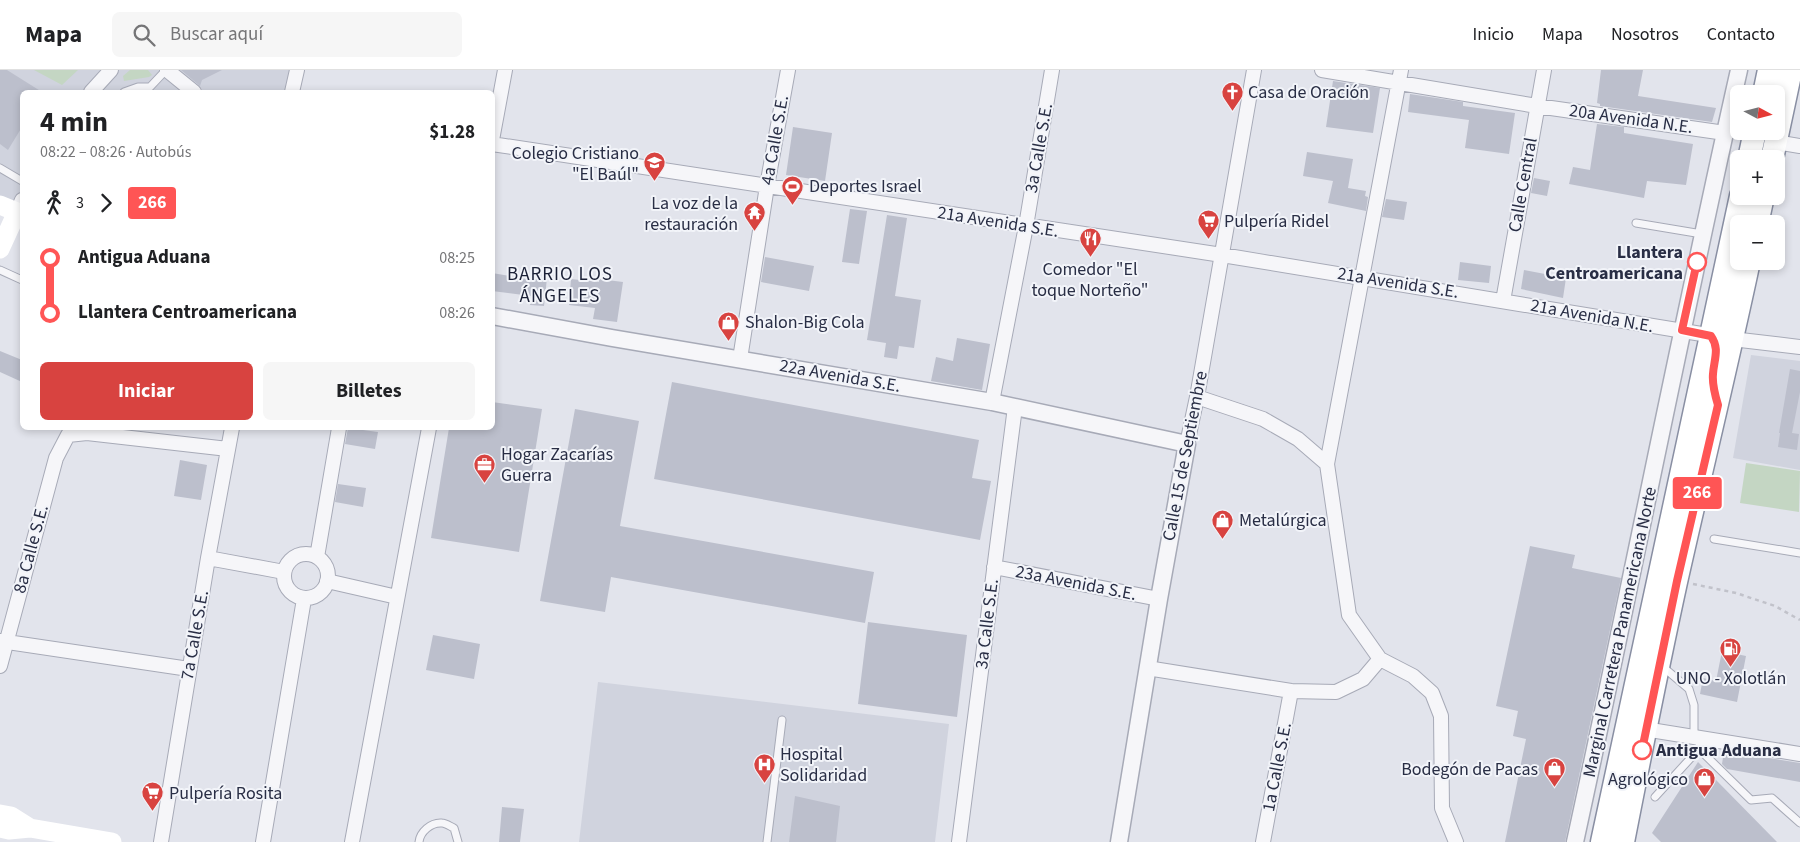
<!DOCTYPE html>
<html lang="es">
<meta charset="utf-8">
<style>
:root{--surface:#fff;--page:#f6f6f6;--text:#202124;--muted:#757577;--line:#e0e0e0;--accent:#d84340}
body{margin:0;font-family:"Source Sans 3",sans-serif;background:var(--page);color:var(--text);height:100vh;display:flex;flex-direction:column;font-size:19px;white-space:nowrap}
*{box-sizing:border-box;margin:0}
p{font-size:16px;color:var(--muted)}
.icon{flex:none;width:28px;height:28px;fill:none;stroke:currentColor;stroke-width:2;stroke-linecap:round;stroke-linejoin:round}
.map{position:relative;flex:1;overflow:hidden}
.sheet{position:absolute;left:20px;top:20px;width:475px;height:340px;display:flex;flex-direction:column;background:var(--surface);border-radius:8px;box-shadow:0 2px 8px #0003}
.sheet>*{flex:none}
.badge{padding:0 10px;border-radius:4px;font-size:18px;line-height:32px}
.needle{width:32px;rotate:97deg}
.buttons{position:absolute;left:1730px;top:15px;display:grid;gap:10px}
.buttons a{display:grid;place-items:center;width:55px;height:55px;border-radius:8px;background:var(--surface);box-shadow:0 2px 8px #0003;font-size:25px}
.map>.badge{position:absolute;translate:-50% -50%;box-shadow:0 0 0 2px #fff}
.legs{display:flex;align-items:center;gap:8px;height:55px;padding:0 20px;font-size:16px}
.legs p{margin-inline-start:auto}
.overview{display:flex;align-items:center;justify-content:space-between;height:85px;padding:0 20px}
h1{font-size:28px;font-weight:700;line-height:38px}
.cta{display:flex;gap:10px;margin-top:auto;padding:10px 20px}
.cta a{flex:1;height:58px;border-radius:8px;background:var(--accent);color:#fff;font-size:20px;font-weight:700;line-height:58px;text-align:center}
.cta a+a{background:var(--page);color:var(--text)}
ul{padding:0 20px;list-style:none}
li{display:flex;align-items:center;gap:18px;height:55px;font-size:19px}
li i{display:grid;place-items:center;width:8px;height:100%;margin:0 6px;background:currentColor}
li i::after{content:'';width:12px;height:12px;margin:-6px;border:4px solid;border-radius:50%;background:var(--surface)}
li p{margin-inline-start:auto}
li:first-child i{background:linear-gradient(#0000 50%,currentColor 0)}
li:last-child i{background:linear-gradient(currentColor 50%,#0000 0)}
header{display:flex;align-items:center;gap:30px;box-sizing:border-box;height:70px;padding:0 25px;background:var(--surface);border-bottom:1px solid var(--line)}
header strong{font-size:24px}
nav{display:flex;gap:28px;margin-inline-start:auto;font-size:18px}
.search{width:350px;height:45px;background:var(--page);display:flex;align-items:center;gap:12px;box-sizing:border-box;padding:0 18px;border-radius:8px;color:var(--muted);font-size:19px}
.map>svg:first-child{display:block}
.built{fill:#d0d3de}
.green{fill:#c4d6c3}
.building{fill:#bcbfcc}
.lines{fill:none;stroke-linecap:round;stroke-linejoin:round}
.service-casing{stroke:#a7aab7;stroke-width:9}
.minor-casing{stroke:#a7aab7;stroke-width:16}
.tertiary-casing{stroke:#a7aab7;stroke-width:19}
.trunk-casing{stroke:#898fa3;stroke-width:25}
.path{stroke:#c1c2ca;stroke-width:2.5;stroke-dasharray:4 4;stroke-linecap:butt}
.service{stroke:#f6f6f9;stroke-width:7}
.minor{stroke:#f6f6f9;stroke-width:14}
.tertiary{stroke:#f6f6f9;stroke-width:16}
.secondary{stroke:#fff;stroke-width:19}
.trunk{stroke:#fff;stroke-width:22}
.line-1-casing{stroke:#fff;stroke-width:11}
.line-1{stroke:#f55;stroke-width:8}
.stop-1-dot{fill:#fff;stroke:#f55;stroke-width:2.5}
.labels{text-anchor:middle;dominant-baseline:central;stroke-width:4;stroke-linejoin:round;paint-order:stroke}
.poi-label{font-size:18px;fill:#292e45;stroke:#f2f4f9;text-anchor:start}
.street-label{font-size:18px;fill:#292e45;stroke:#f2f4f9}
.stop-label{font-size:18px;font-weight:bold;fill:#292e45;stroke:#f2f4f9;text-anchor:end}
.neighbourhood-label{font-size:19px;letter-spacing:1px;fill:#1b2036;stroke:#f2f4f9}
</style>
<header>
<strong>Mapa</strong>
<div class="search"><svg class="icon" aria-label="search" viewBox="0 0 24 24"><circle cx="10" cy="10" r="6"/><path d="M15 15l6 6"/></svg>Buscar aquí</div>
<nav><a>Inicio</a><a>Mapa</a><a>Nosotros</a><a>Contacto</a></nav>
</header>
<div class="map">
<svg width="1800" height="772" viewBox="0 0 1800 772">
<rect width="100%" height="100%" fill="#e2e4ec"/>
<path class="built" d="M0,0h297l-5,22h-270v123l-22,-13z
M1751,285l49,6v109l-67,-12z
M598,612l351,42 -14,118h-356z"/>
<path class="green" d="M34,0h44l-16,15z
M130,0h18l4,5 -3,2 -25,4 -1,-5z
M1746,393l54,8 -1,41 -59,-9z"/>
<path class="building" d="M0,0h7l35,22h-20v35l-14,23 -8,-6z
M181,0h41l-20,10 -2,6z
M1601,0h42l-5,26 78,12 -4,14 -112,-16v-2l-3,-1z
M1333,11l47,7 -7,45 -47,-6z
M1410,24l53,8v4l52,7 -6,41 -44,-6 4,-28 -61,-8z
M1597,54l27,3v6l69,11 -7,41 -39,-4 -3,17 -75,-14 4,-17 17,3z
M793,57l39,6 -7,48 -39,-6z
M1307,82l46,7 -5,29 18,3 -1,5 3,1 -2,14 -38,-8 5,-22 -30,-5z
M1534,108l16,3 -3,15 -16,-3z
M1386,129l21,3 -3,18 -22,-3z
M850,139l17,2 -8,53 -17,-2z
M887,145l20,3 -12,78 26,4 -7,48 -15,-2 -2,13 -13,-2 2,-14 -19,-3z
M765,187l49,9 -5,25 -48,-9z
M1460,192l31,4 -2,17 -31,-3z
M1524,200l42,8 -3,20 -42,-9z
M492,203l41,7v-4l14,2 -3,28 -14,-1 1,-9 -39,-5z
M571,209l28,3v-3l24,3 -6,40 -24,-3 2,-11 -26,-3z
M957,268l33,6 -8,46 -51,-9 5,-24 17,4z
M0,281l22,9v22l-22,-10z
M1790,299l10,2v21l-8,41 7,1 -2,16 -19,-3 2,-14h-1z
M672,312l307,58 -7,38 19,3 -11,59 -326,-61z
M492,332l50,7 -23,143 -88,-14 18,-110h43z
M575,339l64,12 -19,105 254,46 -9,51 -254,-46 -6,35 -65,-11z
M348,358l30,4 -3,17 -30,-5z
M180,390l27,5 -6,35 -27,-4z
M338,414l28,4 -3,19 -28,-5z
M1530,476l45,9 -3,13 49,10 -56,264h-60l21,-103 -13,-3 5,-25 -22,-5z
M868,552l99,13 -10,82 -99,-13z
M433,565l47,9 -6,35 -48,-9z
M1722,581l24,5 -9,46 -37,-8 3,-16 13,3z
M1724,681l76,12v19l-73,-13 -5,-5z
M1698,692l20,20 59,60h-116l-9,-9z
M795,726l45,10 -4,36h-47z
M502,737l22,2 -4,33h-21z"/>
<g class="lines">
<defs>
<path id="service" d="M124,22l14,-5h12l16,-17
M0,98l22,13
M1636,153l66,11
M0,200l22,10
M1714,469l86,14
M1663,597l26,22 5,16v32
M1699,679l52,51 21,-2 28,25
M1655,727l44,-48v-3
M419,772c1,-10 12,-20 23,-19 4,0 9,4 12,5l4,14
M767,772l15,-122"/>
<path id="minor" d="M167,0l27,22
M1322,0l215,36 188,27
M1401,0l-74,394 22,151 31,44 33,17 19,17 9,23 1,92 14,34
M91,22l20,-22
M292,22l5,-22
M492,70l13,-70
M1776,72l24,4
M492,74l730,111 510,84 68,8
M17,142l5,-12
M1503,231l41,-231
M740,289l27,-173 21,-116
M1197,327l66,22 35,20 29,25
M992,332l34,-176 26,-156
M1187,374l10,-47 57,-327
M284 506a22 22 0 1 1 44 0a22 22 0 1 1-44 0Z
M317,487l22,-129
M208,488l76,14
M994,497l165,32
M327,511l70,16
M0,571l189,28
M0,596l56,-208 12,-23 19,-2 141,16
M1147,598l144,23 45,1 27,-13 17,-20
M1638,658l162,26
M161,772l47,-284 24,-130
M263,772l41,-243
M352,772l77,-414
M959,772l56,-435
M1263,772l28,-151"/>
<path id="tertiary" d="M492,246l120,22 380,64 195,42 -28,155 -40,243
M1575,772c56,-257 106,-515 164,-772"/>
<path id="trunk" d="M1764,24l5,-24
M1749,89l6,-28
M1772,89l19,-89
M1757,154l6,-28
M1602,772l139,-646
M1623,772c17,-87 34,-173 53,-260 24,-107 50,-213 73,-321"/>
</defs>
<use href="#service" class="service-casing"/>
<use href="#minor" class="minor-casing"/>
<use href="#tertiary" class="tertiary-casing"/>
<use href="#trunk" class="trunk-casing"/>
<path class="path" d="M1693,514l43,9 39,13 25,14"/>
<use href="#service" class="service"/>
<use href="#minor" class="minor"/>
<use href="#tertiary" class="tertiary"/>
<path class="secondary" d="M0,135l17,7 -17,37
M0,744l11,2 19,12
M0,758l9,2 21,-2 82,14"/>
<use href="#trunk" class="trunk"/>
</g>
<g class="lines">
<defs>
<path id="line-1" d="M1642,680l35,-169 41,-176c-3,-10 -6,-21 -5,-31 1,-15 7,-25 -2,-38l-29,-6 15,-68"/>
</defs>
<use href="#line-1" class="line-1-casing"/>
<use href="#line-1" class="line-1"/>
</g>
<defs>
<symbol id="church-pin" viewBox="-11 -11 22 30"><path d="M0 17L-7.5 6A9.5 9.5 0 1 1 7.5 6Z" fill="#d84340" stroke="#f2f4f9"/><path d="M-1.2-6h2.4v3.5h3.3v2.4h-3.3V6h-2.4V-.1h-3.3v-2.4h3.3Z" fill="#fff"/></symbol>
<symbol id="school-pin" viewBox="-11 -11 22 30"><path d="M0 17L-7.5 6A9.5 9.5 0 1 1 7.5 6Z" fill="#d84340" stroke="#f2f4f9"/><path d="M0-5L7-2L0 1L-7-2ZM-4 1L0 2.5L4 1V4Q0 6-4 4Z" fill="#fff"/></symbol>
<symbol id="stadium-pin" viewBox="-11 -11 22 30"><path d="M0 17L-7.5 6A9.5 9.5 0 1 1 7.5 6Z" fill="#d84340" stroke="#f2f4f9"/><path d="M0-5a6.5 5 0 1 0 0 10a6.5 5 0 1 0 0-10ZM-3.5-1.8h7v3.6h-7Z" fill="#fff"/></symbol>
<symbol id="temple-pin" viewBox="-11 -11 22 30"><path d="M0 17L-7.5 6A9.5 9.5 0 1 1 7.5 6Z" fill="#d84340" stroke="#f2f4f9"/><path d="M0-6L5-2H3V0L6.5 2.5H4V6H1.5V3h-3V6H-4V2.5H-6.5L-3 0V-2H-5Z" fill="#fff"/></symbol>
<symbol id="supermarket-pin" viewBox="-11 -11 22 30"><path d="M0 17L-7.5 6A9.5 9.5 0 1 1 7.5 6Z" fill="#d84340" stroke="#f2f4f9"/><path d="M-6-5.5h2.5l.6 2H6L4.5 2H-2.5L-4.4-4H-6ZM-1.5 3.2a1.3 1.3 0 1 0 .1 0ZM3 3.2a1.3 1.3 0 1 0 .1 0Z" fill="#fff"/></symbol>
<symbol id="restaurant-pin" viewBox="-11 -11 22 30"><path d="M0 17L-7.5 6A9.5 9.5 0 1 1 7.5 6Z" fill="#d84340" stroke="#f2f4f9"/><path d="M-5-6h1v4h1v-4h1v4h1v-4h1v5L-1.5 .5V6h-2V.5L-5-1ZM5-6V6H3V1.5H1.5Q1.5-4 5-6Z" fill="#fff"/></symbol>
<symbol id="shop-pin" viewBox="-11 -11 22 30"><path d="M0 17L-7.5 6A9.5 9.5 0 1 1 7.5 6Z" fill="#d84340" stroke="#f2f4f9"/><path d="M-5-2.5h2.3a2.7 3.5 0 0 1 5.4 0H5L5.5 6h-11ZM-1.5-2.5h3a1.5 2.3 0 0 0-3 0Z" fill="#fff"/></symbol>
<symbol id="office-pin" viewBox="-11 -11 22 30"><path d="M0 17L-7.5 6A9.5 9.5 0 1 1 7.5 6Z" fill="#d84340" stroke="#f2f4f9"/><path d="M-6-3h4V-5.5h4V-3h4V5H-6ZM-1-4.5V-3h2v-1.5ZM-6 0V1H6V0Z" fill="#fff"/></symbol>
<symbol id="fuel-pin" viewBox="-11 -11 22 30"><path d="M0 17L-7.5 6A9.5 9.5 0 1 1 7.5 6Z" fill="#d84340" stroke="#f2f4f9"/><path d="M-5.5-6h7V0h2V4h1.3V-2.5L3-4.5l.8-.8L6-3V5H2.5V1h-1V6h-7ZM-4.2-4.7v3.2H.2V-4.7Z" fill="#fff"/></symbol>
<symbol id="hospital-pin" viewBox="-11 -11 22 30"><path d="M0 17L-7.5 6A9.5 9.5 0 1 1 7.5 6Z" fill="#d84340" stroke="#f2f4f9"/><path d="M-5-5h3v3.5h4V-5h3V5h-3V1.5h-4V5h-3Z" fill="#fff"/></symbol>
</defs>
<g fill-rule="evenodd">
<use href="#church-pin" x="1220" y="10" width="25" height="34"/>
<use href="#school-pin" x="642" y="80" width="25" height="34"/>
<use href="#stadium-pin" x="780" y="104" width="25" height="34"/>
<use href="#temple-pin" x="742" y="130" width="25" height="34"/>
<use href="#supermarket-pin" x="1196" y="138" width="25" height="34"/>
<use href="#restaurant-pin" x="1078" y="156" width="25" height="34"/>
<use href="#shop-pin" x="716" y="240" width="25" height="34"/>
<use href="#office-pin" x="472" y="382" width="25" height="34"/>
<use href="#shop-pin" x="1210" y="438" width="25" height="34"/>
<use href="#fuel-pin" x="1718" y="566" width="25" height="34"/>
<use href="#hospital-pin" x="752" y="682" width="25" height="34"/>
<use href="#shop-pin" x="1542" y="686" width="25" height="34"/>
<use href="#shop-pin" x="1692" y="696" width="25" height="34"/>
<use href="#supermarket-pin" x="140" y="710" width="25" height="34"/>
</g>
<g class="stop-1-dot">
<circle cx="1697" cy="192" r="9"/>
<circle cx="1642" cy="680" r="9"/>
</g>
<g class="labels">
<g class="poi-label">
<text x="1248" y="22">Casa de Oración</text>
<text x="639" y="83" text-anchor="end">Colegio Cristiano<tspan x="639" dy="21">"El Baúl"</tspan></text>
<text x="809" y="116">Deportes Israel</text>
<text x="738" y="133" text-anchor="end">La voz de la<tspan x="738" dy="21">restauración</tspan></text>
<text x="1224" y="151">Pulpería Ridel</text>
<text x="1090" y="199" text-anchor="middle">Comedor "El<tspan x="1090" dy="21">toque Norteño"</tspan></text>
<text x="745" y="252">Shalon-Big Cola</text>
<text x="501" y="384">Hogar Zacarías<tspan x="501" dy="21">Guerra</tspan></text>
<text x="1239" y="450">Metalúrgica</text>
<text x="1731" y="608" text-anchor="middle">UNO - Xolotlán</text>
<text x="780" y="684">Hospital<tspan x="780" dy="21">Solidaridad</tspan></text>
<text x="1538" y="699" text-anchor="end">Bodegón de Pacas</text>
<text x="1688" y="709" text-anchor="end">Agrológico</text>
<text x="169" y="723">Pulpería Rosita</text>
</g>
<g class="street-label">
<text transform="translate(1631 49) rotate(8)">20a Avenida N.E.</text>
<text transform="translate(775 70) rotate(-80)">4a Calle S.E.</text>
<text transform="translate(1039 78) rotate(-80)">3a Calle S.E.</text>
<text transform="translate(1523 115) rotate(-80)">Calle Central</text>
<text transform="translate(998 152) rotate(9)">21a Avenida S.E.</text>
<text transform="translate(1398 213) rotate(9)">21a Avenida S.E.</text>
<text transform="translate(1592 246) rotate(10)">21a Avenida N.E.</text>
<text transform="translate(840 306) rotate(10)">22a Avenida S.E.</text>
<text transform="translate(1185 386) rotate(-79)">Calle 15 de Septiembre</text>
<text transform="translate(31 479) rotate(-75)">8a Calle S.E.</text>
<text transform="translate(1076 513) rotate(11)">23a Avenida S.E.</text>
<text transform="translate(987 554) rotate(-83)">3a Calle S.E.</text>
<text transform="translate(1620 562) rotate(-78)">Marginal Carretera Panamericana Norte</text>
<text transform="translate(195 565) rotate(-80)">7a Calle S.E.</text>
<text transform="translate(1277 697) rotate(-79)">1a Calle S.E.</text>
</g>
<g class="stop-label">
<text x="1683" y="182">Llantera<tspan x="1683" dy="21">Centroamericana</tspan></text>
<text x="1656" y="680" text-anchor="start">Antigua Aduana</text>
</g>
<g class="neighbourhood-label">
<text x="560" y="204">BARRIO LOS<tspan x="560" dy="22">ÁNGELES</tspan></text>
</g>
</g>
</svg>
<div class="buttons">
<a><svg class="needle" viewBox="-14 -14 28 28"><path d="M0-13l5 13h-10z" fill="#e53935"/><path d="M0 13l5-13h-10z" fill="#757577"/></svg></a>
<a>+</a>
<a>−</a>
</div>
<b class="badge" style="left:1697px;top:423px;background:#f55;color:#fff">266</b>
<section class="sheet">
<div class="overview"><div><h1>4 min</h1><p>08:22 – 08:26 · Autobús</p></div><b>$1.28</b></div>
<div class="legs"><svg class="icon" aria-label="walk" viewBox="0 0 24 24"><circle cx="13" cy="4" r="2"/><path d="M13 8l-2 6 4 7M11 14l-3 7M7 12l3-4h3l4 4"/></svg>3<svg class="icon" aria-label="forward" viewBox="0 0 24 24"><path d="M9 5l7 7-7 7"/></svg><b class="badge" style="background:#f55;color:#fff">266</b></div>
<ul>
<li><i style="color:#f55"></i><b>Antigua Aduana</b><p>08:25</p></li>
<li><i style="color:#f55"></i><b>Llantera Centroamericana</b><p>08:26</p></li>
</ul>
<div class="cta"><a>Iniciar</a><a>Billetes</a></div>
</section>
</div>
